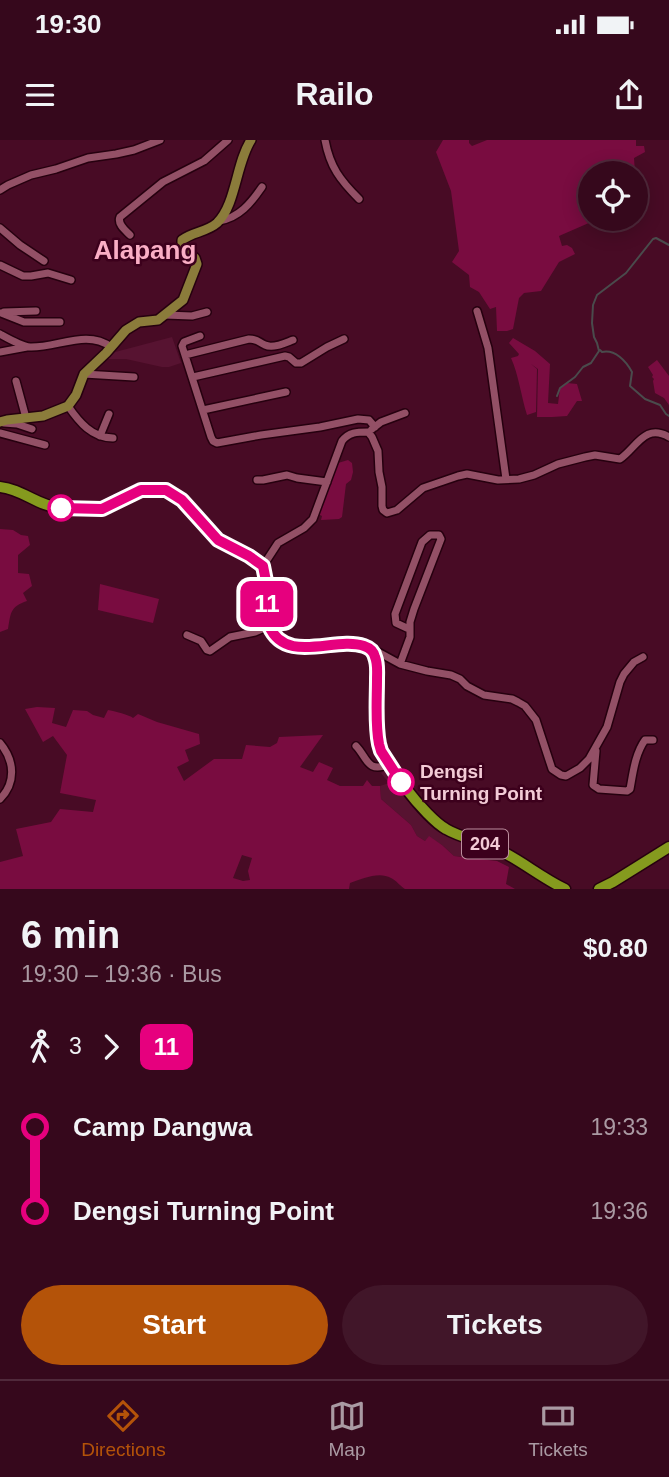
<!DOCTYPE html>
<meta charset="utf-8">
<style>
:root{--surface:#36081c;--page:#411629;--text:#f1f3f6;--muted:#aa9aa3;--line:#50293b;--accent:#b45309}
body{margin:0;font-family:Helvetica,sans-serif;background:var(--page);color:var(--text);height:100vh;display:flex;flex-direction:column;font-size:26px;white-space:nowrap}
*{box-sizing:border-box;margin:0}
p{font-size:23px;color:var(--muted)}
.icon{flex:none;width:38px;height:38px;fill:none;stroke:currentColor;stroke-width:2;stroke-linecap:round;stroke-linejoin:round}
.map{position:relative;height:749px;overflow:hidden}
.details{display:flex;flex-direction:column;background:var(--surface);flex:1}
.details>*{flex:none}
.badge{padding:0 14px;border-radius:10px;font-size:24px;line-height:46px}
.tools{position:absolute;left:578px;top:21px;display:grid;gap:14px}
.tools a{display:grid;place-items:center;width:70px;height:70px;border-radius:50%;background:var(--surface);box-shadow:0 4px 18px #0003,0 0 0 2px var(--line);font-size:35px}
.map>.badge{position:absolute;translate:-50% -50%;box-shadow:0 0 0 4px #fff}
.legs{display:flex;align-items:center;gap:10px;height:77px;padding:0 21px;font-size:23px}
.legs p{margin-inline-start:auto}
.summary{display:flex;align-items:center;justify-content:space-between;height:119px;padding:0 21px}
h1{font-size:38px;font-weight:800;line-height:52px}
.primary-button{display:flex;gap:14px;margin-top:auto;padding:14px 21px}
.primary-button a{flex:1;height:80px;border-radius:42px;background:var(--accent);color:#fff;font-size:28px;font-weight:800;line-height:80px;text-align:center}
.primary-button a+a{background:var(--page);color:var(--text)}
ul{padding:0 21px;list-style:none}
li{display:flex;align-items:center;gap:24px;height:84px;font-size:26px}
li i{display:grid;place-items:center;width:10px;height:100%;margin:0 9px;background:currentColor}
li i::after{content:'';width:18px;height:18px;margin:-9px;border:5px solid;border-radius:50%;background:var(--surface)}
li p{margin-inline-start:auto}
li:first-child i{background:linear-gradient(#0000 50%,currentColor 0)}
li:last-child i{background:linear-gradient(currentColor 50%,#0000 0)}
.status{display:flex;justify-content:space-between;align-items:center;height:49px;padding:0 35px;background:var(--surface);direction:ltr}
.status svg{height:19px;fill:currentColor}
header{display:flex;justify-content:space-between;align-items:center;height:91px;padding:0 21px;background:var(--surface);font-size:32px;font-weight:800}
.tabs{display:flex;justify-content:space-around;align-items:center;height:98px;border-top:2px solid var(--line);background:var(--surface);font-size:19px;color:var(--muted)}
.tabs a{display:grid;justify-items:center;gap:4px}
.tabs .on{color:var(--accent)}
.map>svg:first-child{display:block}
.built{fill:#571331}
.green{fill:#790c40;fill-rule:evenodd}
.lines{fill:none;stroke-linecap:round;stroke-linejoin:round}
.stream{stroke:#4a4b4c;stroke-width:2}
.minor-casing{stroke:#26000f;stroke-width:10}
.major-casing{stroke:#26000f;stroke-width:12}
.highway-casing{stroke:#26000f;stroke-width:13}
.minor{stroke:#935066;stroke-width:7}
.major{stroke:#8b7c3b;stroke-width:9}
.highway{stroke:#859a1e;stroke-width:10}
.line-1-casing{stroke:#fff;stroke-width:16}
.line-1{stroke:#e6007e;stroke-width:10}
.stop-1-dot{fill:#fff;stroke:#e6007e;stroke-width:3.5}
.labels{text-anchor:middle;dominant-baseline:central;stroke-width:5;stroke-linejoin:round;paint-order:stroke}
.shield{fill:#3c001c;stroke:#bc8e9e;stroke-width:2}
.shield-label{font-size:18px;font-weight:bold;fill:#f3cbd6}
.stop-label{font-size:19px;font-weight:bold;fill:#f3cbd6;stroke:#3c001c;text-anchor:start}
.district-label{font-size:26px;font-weight:bold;fill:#faaec5;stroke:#3c001c}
</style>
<div class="status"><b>19:30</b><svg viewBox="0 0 49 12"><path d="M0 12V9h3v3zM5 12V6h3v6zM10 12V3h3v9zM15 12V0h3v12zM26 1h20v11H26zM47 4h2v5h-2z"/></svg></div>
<header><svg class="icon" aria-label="menu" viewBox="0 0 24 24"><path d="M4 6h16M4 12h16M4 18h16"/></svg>Railo<svg class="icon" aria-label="share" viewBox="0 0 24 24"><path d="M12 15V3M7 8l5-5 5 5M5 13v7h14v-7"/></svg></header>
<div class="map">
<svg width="669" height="749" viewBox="0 0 669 749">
<rect width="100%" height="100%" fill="#480b25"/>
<path class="built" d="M172,197l9,26 -12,4h-7l-36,-8h-24l2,-4z
M389,628l38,49 62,31 -5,10 -30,-2 -12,-11 -13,-8 -4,4 -8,-5 -6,-11 -30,-26 -1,-13 9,-3 -8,-10z"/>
<path class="green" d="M443,0h26v3l3,3 15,-6h149v6h8l1,6 -11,6 1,15h-45v46h8l-39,17 3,10 5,-1 5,3 3,6 -16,8 -18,29 -17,2 -5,5 -6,31 -6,2h-10l-1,-24 -6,2 -11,-17 -9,-5 -1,-12 -17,-13 7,-11 -8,-60 -15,-39z
M513,198l22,13 15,13 -2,39 10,1 2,-16 7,-5 10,1 5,17h-5l-10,15 -15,1h-15l1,-48 -7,-5 6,5 -1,43 -9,3c-6,-19 -8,-39 -16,-57l7,-2 1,-2 -10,-11z
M657,220l12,16v29l-5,-7 -9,-5 -2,-12 1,-2 -2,-2 1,-2 -5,-8z
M348,320l4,3 1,9 -2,8 -5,4 -4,33 -3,2 -18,1 1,-4 -4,-2 20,-51z
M0,389l13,1 8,5 7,1 2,9 -12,10v18l11,1 3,12 -9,7 4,8c-17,6 -16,11 -19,28l-8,3z
M100,444l59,15 -6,24 -55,-13z
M37,567l18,1 -3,15 14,4 7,-17 14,1 6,4 11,3 4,-8c6,1 22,5 25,8l5,-4 19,8 42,12 1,10 -15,6 4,11 -12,6 7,14 30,-22h28l4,-14 24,2 7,-4 2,-6 44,-2 -23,32 13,5 6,-10 14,6 -6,12 13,6h23l4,-6 5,6h8l1,13 30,26 6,11 8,5 4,-5 13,9 12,11 43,5 12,6 -3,17 9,5h-110c-5,-3 -9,-9 -14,-11 -12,-7 -29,1 -41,5l-1,6h-349v-27l23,-6 -7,-27 35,-7 9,-13 33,3 3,-12 -36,-7 7,-38 -14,-19 -10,6 -18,-33zM242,715l10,3 -4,13 2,9 -7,1 -10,-3z"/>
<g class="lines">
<path class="stream" d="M600,210l2,2c13,-3 24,9 30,20l-2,14 15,13 15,6 6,9 3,2
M557,256l3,-8 15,-11 8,-10 8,-4 8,-12 -2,-8 -3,-6 -2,-14 1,-18 4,-10 29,-22 27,-34 3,-1 13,7"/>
<defs>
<path id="minor" d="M325,0c5,27 15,40 34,59
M0,50l8,-5 23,-10 25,-6 32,-11 28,-4 18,-4 26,-10
M219,81c20,-3 32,-18 43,-34
M0,88l20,17 24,16
M130,95c-5,-5 -13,-11 -10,-18l43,-35 41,-21 24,-21
M0,125l23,11h8l17,-3 23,7
M477,171l11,37 18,131
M4,172l32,-1
M1,173l23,9h36
M165,175l27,1 15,-4
M0,194c9,5 21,12 30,13 27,1 57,-18 81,0
M200,196l-16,6 -2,4 29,91 2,4 4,2 44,-8 59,-8 38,-8 11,1 6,7
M0,212l27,-5
M185,215l64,-16c9,0 9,3 16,6 8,4 20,-2 28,-5
M84,234l50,3
M193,237l92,-21 4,1 7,6h5l26,-16 17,-8
M16,241l10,37
M68,266c11,16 24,32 45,32
M203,270l83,-18
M4,283l13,1 15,5
M372,289l9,-7 24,-9
M0,293l45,12
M100,296l9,-22
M257,340h6l24,-5 10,3 30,4
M263,426l15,-23 26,-15 9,-9 29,-78c7,-9 15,-9 26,-9l4,5 6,14 1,21 3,15v19l1,4 4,3 10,-3 26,-22 35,-12 9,-2 31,6 21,-1 15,-4 24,-11 27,-7 10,-2 25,4c17,-12 25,-36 49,-22
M187,495l14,6 6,9 3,1 20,-14 25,-5 14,-6
M370,509l8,3 22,12 27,7 24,4 9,4 7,7 17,9 28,4 6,3 7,4 11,14 16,49 9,6 5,1 14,-8 9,-9 18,-32 13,-45 4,-8 10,-12 9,-5
M400,524l10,-27v-15l4,-13 27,-70 -2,-4h-9l-8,7 -27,72 1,9 13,6
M0,603c15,18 16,40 0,56
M356,606c11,11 11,28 33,18
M596,611l-3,34 6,4 28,2 3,-2c3,-16 5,-35 15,-49h8"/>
<path id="major" d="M0,282l7,-2 36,-4 25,-10 8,-11 8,-21 22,-21 20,-23 13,-8 19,-2 25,-20 14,-36 -2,-6 -13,-11v-7c10,-8 25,-8 35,-17 19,-18 19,-60 34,-83"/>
<path id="highway" d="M0,347c22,2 38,19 60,21 13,1 37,4 48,-1 11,-5 21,-14 33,-17 28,-6 46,12 62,33 5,5 8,12 14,16 14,11 32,15 46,27l4,20 2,40c6,14 16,19 30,21 17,0 61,-8 73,4 9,10 4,69 5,85 2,23 49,82 69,93 17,10 37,12 55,22 22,11 41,27 64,38
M599,749l14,-7 56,-35"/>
</defs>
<use href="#minor" class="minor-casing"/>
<use href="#major" class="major-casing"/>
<use href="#highway" class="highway-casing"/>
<use href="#minor" class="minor"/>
<use href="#major" class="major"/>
<use href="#highway" class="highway"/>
</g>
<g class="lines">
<defs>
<path id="line-1" d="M61,368l41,1 39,-19h25l16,10 36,40 31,16 14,10 4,20 2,40c17,39 66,10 95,20 6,2 10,6 11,11 3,7 2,15 2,22 0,21 -2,45 2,65l2,7 20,31"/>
</defs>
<use href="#line-1" class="line-1-casing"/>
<use href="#line-1" class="line-1"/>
</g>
<g class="stop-1-dot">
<circle cx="61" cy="368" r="12"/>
<circle cx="401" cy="642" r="12"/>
</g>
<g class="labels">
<rect class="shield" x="462" y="689.5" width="46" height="29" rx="5"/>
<g class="shield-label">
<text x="485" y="704">204</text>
</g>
<g class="stop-label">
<text x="420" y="631">Dengsi<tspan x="420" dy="22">Turning Point</tspan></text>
</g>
<g class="district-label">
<text x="145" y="110">Alapang</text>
</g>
</g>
</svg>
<div class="tools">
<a><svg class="icon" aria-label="locate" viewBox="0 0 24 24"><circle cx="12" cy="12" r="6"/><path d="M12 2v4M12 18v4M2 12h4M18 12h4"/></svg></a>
</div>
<b class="badge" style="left:267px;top:464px;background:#e6007e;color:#fff">11</b>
</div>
<section class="details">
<div class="summary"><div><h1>6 min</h1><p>19:30 – 19:36 · Bus</p></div><b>$0.80</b></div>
<div class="legs"><svg class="icon" aria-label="walk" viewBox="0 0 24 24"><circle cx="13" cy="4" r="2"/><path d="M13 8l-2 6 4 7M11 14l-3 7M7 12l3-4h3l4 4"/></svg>3<svg class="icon" aria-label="forward" viewBox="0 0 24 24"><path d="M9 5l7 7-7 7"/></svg><b class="badge" style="background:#e6007e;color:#fff">11</b></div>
<ul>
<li><i style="color:#e6007e"></i><b>Camp Dangwa</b><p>19:33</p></li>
<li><i style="color:#e6007e"></i><b>Dengsi Turning Point</b><p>19:36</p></li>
</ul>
<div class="primary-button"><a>Start</a><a>Tickets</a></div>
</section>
<nav class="tabs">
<a class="on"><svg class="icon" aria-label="directions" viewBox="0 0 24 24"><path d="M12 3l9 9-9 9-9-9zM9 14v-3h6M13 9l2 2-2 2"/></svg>Directions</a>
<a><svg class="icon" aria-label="map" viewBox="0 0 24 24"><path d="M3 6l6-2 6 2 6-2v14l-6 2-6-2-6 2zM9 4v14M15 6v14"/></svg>Map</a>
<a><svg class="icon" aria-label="tickets" viewBox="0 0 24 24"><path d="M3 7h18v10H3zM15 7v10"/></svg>Tickets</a>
</nav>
